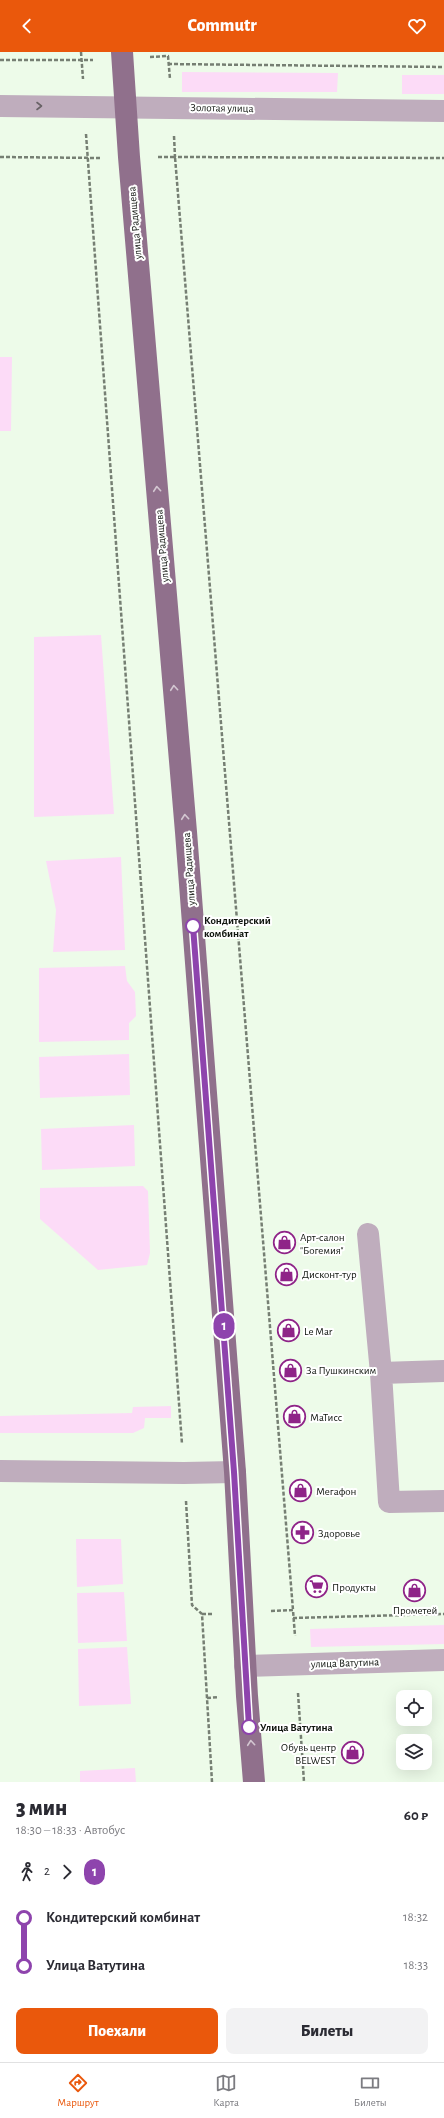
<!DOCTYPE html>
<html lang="ru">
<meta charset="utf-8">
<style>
:root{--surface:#fff;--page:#f2f2f3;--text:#2b2b33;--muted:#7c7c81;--line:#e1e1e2;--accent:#ea580c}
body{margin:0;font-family:"Alegreya Sans",sans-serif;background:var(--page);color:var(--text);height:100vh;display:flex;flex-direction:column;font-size:15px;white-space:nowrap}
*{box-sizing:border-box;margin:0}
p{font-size:13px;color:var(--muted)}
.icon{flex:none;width:22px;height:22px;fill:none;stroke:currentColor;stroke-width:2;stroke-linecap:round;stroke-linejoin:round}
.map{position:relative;height:1730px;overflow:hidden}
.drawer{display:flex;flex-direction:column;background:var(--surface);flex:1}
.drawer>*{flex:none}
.badge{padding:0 8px;border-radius:13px;font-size:14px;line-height:26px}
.tools{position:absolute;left:396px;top:1638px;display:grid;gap:8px}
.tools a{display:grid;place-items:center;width:36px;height:36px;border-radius:8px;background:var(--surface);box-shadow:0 4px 16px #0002;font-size:20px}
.map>.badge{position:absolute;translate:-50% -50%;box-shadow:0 0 0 2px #fff}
.legs{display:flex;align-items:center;gap:6px;height:44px;padding:0 16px;font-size:13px}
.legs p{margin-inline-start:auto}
.overview{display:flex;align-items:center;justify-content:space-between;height:68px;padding:0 16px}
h1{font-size:22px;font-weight:800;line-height:30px}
.action{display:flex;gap:8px;margin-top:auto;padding:8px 16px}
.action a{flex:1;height:46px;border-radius:8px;background:var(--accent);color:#fff;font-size:16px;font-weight:800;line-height:46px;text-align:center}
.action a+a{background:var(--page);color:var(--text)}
ul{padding:0 16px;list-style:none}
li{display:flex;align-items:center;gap:14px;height:48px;font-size:15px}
li i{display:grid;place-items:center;width:6px;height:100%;margin:0 5px;background:currentColor}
li i::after{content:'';width:10px;height:10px;margin:-5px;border:3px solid;border-radius:50%;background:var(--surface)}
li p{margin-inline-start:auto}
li:first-child i{background:linear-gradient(#0000 50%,currentColor 0)}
li:last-child i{background:linear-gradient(currentColor 50%,#0000 0)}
header{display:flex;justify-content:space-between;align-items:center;height:52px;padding:0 16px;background:var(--accent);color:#fff;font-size:18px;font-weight:800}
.tabs{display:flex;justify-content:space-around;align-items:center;height:56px;border-top:1px solid var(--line);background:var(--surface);font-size:11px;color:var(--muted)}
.tabs a{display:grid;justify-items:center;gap:2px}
.tabs .active{color:var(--accent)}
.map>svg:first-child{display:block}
.green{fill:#fcdbf7}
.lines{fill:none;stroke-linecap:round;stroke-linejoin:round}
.path{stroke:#767f73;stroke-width:2.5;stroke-dasharray:4 2;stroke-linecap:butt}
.minor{stroke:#bfadbd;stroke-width:22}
.major{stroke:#90708c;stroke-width:22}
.oneway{stroke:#686266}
.oneway2{stroke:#d3c6d1}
.line-1-casing{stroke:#fff;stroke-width:9}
.line-1{stroke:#8e44ad;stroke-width:6}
.stop-1-dot{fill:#fff;stroke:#8e44ad;stroke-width:2}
.labels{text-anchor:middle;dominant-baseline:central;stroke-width:4;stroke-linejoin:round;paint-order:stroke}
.street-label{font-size:11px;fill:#111610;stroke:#fff}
.stop-label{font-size:11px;font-weight:bold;fill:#111610;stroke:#fff;text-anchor:start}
.poi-label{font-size:11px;fill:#111610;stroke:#fff;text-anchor:start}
</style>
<header><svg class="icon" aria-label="back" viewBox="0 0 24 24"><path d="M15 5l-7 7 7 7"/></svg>Commutr<svg class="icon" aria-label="heart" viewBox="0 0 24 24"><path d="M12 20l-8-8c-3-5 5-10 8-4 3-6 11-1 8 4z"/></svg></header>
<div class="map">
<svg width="444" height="1730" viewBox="0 0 444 1730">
<rect width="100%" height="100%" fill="#edfbe9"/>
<path class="green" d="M182,20l156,1 -1,19h-155z
M402,23h42v19h-42z
M0,305h12l-1,74h-11z
M101,583l13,179 -80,3v-180z
M121,805l4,93 -72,2 3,-42 -10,-49z
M125,914l2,15 8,11 1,24 -7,7v17l-90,2v-74z
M129,1002l1,41 -90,3 -1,-41z
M134,1073l1,41 -93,4 -1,-41z
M143,1134l5,5 2,62 -3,12 -49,5 -58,-51v-31z
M171,1354v12h-26l-1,10 -11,5h-133v-17l132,-3 1,-6z
M76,1487h45l2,45 -46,3z
M124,1540l3,49 -49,2 -1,-50z
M444,1573v19l-133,3 -1,-18z
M127,1595l4,57 -52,2 -1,-57z
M135,1716l1,14h-56v-11z"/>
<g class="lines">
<path class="path" d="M81,0l2,27
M150,5l18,-1 2,23
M0,8h93
M168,12l276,3
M86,82l96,1310
M174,84l1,21 269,1
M0,105l101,1
M158,105h17l118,1453
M186,1449l6,104 10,9 10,168
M271,1559l22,-1 2,26
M202,1562h12
M293,1566l151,-4
M298,1641l6,89
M207,1646l12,-1"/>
<path class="minor" d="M0,54l444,5
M368,1182l13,139 63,-2
M381,1321l8,129 55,-1
M0,1419l184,2 51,-1
M245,1614l199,-6"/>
<path class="major" d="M122,0l7,105 57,675 49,640 12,224 7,86"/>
</g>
<defs><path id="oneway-chevron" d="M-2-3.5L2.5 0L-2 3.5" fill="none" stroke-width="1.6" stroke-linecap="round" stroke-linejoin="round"/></defs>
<use class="oneway" href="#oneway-chevron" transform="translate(39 54)"/>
<g class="oneway2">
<use href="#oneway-chevron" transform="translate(157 437) rotate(-95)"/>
<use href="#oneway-chevron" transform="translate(174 636) rotate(-95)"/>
<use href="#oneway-chevron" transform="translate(185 765) rotate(-95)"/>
<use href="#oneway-chevron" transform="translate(251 1691) rotate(-95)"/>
</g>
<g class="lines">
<defs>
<path id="line-1" d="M193,874l41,546 15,255"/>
</defs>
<use href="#line-1" class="line-1-casing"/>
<use href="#line-1" class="line-1"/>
</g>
<defs>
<symbol id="shop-ring" viewBox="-11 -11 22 22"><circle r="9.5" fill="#fff" stroke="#8f2488" stroke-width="1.5"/><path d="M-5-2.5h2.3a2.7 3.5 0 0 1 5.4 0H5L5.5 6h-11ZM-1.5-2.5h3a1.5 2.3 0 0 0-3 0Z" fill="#8f2488"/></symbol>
<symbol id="pharmacy-ring" viewBox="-11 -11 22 22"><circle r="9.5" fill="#fff" stroke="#8f2488" stroke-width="1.5"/><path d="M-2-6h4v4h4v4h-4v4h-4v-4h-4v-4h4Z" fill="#8f2488"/></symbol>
<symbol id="supermarket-ring" viewBox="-11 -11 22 22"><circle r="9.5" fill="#fff" stroke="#8f2488" stroke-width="1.5"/><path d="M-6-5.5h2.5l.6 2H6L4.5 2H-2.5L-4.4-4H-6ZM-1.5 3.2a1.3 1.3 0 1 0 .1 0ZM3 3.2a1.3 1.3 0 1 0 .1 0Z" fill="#8f2488"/></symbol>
</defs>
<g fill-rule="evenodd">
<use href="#shop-ring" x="272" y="1178" width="25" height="25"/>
<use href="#shop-ring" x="274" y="1210" width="25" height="25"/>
<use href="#shop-ring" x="276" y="1266" width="25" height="25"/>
<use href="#shop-ring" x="278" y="1306" width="25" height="25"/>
<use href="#shop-ring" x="282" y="1352" width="25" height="25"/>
<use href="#shop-ring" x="288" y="1426" width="25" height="25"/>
<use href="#pharmacy-ring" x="290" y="1468" width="25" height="25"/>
<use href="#supermarket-ring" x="304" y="1522" width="25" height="25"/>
<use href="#shop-ring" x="402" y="1526" width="25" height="25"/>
<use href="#shop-ring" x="340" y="1688" width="25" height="25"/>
</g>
<g class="stop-1-dot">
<circle cx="193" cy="874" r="7"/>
<circle cx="249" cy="1675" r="7"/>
</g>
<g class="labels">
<g class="street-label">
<text transform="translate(222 56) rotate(1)">Золотая улица</text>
<text transform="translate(135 171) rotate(-95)">улица Радищева</text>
<text transform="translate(162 494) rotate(-95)">улица Радищева</text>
<text transform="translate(189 817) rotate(-94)">улица Радищева</text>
<text transform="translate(345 1611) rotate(-2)">улица Ватутина</text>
</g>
<g class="stop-label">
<text x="204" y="868">Кондитерский<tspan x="204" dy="13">комбинат</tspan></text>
<text x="260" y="1675">Улица Ватутина</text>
</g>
<g class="poi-label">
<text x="300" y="1185">Арт-салон<tspan x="300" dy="13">"Богемия"</tspan></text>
<text x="302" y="1222">Дисконт-тур</text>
<text x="304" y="1279">Le Mar</text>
<text x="306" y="1318">За Пушкинским</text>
<text x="310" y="1365">МаТисс</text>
<text x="316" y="1439">Мегафон</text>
<text x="318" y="1481">Здоровье</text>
<text x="332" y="1535">Продукты</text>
<text x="415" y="1558" text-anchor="middle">Прометей</text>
<text x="336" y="1695" text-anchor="end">Обувь центр<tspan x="336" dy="13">BELWEST</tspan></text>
</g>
</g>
</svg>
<div class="tools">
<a><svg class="icon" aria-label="locate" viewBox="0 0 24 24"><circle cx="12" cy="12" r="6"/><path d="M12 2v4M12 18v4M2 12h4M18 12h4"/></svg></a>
<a><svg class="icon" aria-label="layers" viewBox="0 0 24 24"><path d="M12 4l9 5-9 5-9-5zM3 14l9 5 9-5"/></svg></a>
</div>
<b class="badge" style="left:224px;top:1274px;background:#8e44ad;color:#fff">1</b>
</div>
<section class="drawer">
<div class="overview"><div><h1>3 мин</h1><p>18:30 – 18:33 · Автобус</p></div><b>60 ₽</b></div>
<div class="legs"><svg class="icon" aria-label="walk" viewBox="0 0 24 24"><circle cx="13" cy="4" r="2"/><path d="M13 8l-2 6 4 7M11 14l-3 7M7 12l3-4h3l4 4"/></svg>2<svg class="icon" aria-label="forward" viewBox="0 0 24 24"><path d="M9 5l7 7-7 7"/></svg><b class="badge" style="background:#8e44ad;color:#fff">1</b></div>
<ul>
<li><i style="color:#8e44ad"></i><b>Кондитерский комбинат</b><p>18:32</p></li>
<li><i style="color:#8e44ad"></i><b>Улица Ватутина</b><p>18:33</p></li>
</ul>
<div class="action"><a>Поехали</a><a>Билеты</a></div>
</section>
<nav class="tabs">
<a class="active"><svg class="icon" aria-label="directions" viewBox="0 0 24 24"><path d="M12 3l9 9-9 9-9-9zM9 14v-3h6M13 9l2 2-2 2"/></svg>Маршрут</a>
<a><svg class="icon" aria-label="map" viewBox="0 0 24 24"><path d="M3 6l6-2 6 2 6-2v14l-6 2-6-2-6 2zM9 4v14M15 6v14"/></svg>Карта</a>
<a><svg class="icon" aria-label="tickets" viewBox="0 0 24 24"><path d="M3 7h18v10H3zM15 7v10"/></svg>Билеты</a>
</nav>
